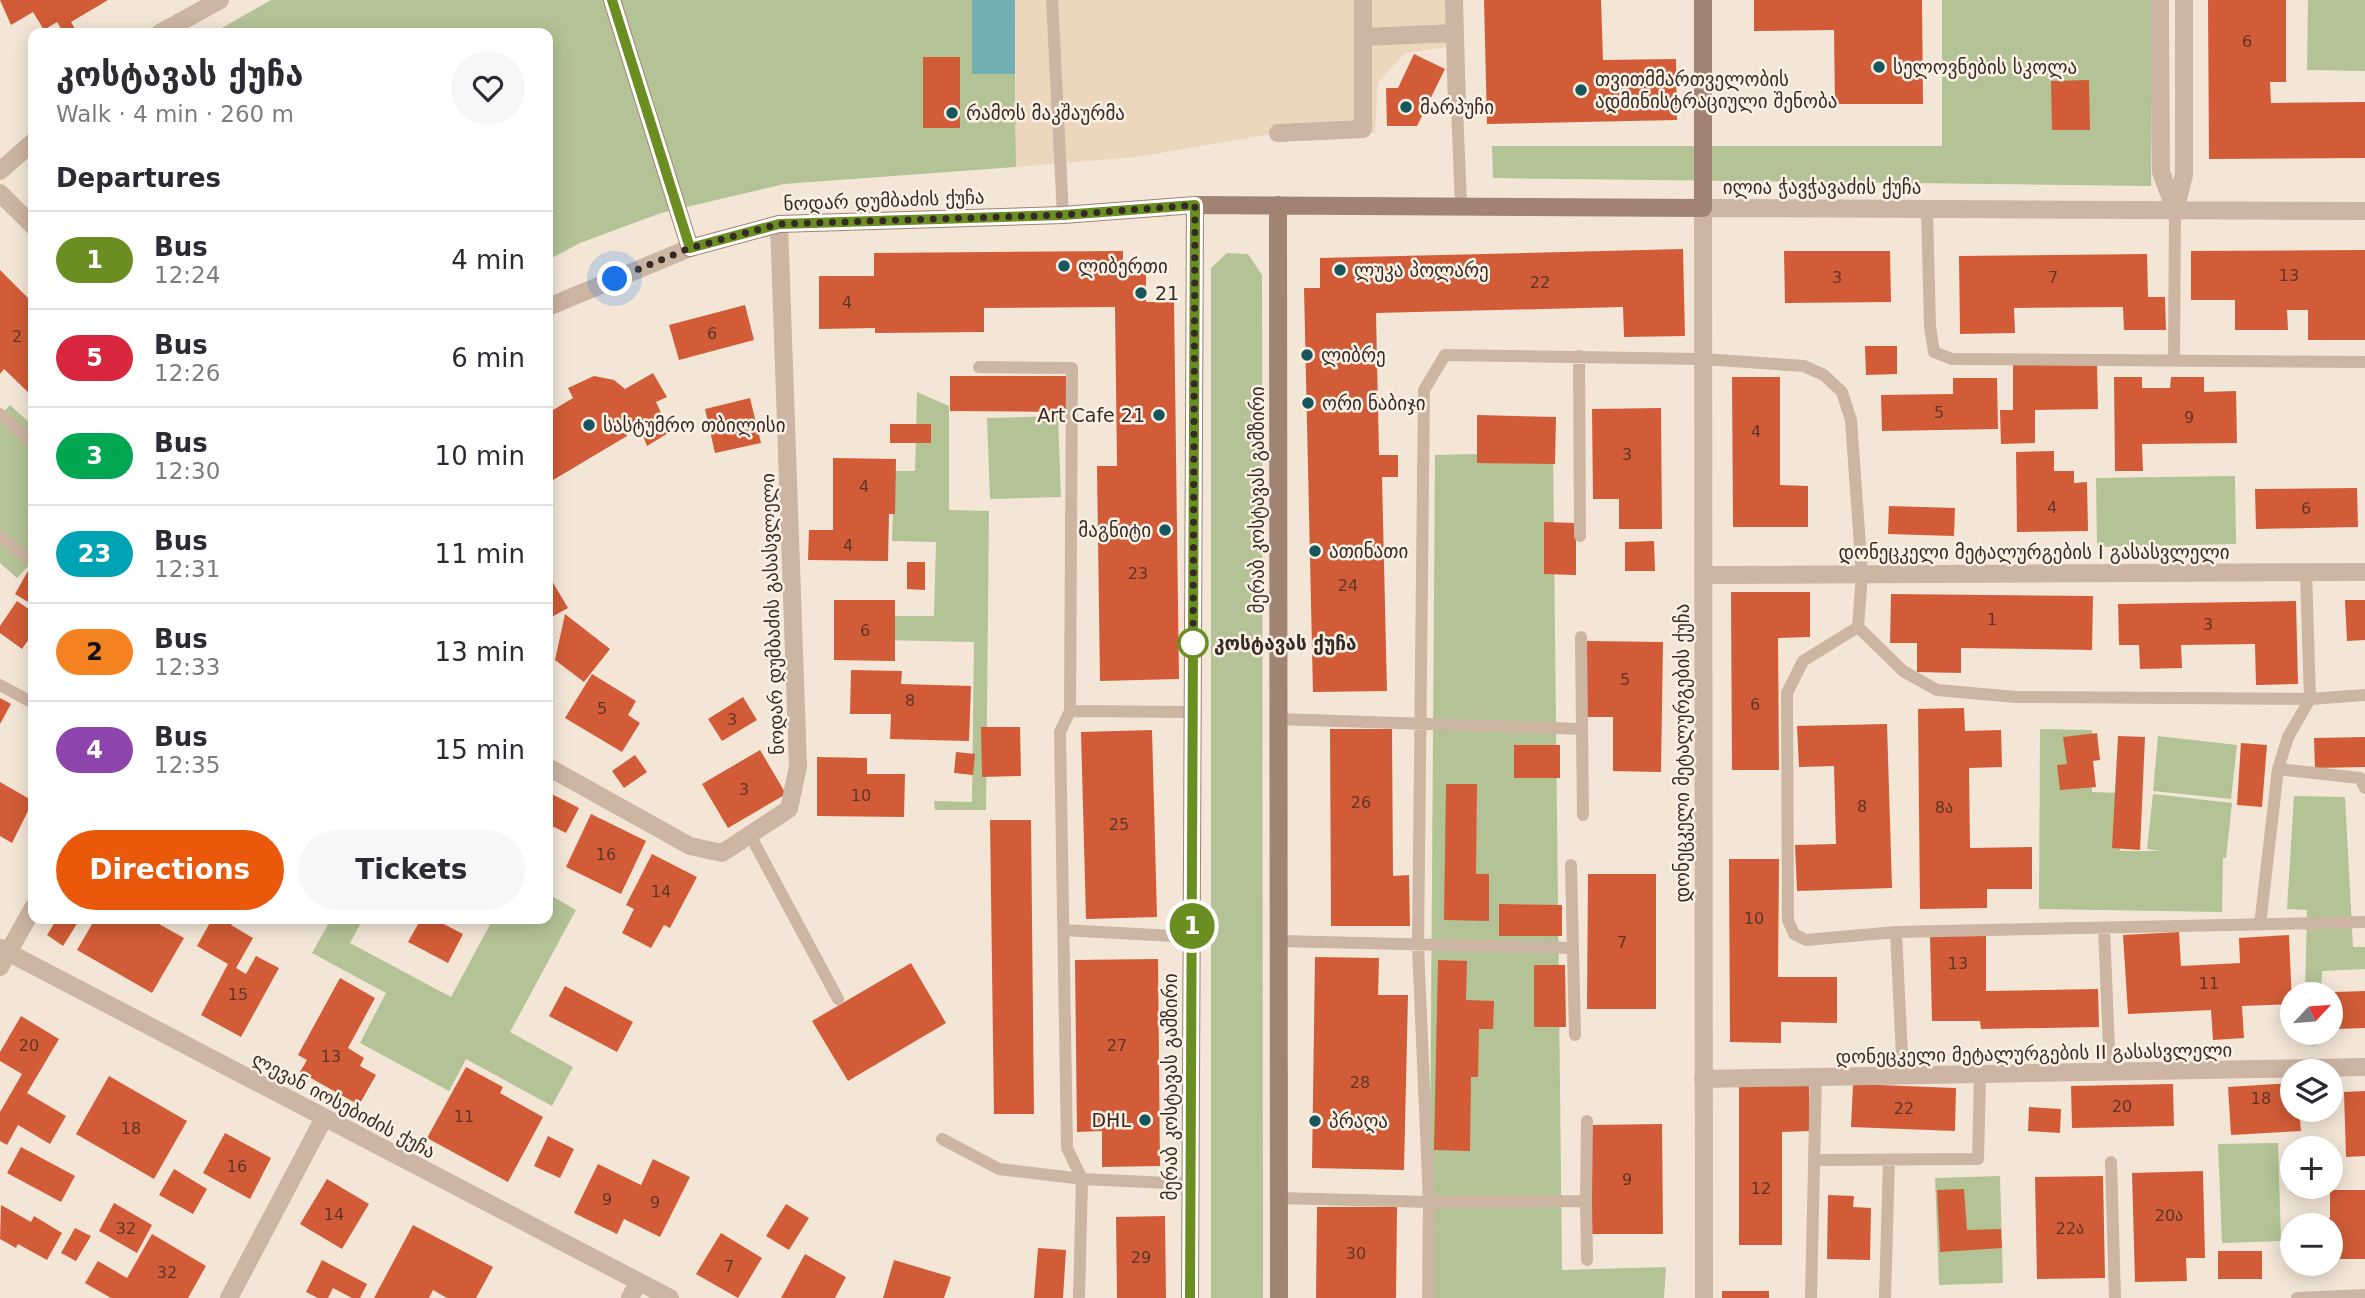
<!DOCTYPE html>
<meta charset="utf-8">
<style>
:root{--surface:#fff;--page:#f7f7f7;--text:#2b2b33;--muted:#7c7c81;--line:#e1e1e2;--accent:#ea580c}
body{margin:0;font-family:"DejaVu Sans","Noto Sans Georgian",sans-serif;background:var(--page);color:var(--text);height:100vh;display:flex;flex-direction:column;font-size:26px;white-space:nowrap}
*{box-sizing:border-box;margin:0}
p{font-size:23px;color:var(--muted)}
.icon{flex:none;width:38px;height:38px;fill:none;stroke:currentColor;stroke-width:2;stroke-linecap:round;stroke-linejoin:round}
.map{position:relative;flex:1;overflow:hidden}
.side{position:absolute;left:28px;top:28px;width:525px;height:896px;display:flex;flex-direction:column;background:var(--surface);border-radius:14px;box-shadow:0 4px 18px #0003}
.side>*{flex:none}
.badge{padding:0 14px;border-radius:23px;font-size:24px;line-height:46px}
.needle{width:46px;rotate:64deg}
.fabs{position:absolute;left:2280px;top:982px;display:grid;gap:14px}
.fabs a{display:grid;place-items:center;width:63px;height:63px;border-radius:50%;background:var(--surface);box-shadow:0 4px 18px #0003;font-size:35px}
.you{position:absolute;width:35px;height:35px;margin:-18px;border:5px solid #fff;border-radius:50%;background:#1a73e8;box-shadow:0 0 0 10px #1a73e833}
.map>.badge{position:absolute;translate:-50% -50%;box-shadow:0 0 0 4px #fff}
h2{padding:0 28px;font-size:26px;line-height:63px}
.round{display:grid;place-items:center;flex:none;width:74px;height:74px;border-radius:37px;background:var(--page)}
.headline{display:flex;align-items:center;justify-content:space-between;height:119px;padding:0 28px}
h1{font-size:33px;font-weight:700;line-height:52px}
.button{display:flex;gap:14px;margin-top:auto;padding:14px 28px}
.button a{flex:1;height:80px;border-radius:42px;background:var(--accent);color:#fff;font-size:28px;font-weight:700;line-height:80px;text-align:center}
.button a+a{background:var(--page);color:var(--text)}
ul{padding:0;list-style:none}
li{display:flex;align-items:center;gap:21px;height:98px;padding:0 28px;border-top:2px solid var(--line)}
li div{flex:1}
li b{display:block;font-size:26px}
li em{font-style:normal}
li .badge{min-width:77px;font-weight:700;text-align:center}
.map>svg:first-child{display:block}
.green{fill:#b4c396}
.plaza{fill:#edd7bc}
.water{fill:#73b0b3}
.building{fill:#d15c37}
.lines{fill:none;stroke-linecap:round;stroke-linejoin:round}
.lane{stroke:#ccb5a2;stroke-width:12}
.street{stroke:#ccb5a2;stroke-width:18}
.secondary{stroke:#a08373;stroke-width:18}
.line-casing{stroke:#fff;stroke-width:16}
.line{stroke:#6b8e23;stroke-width:10}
.walk{stroke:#362a25;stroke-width:7;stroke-dasharray:0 12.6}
.poi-dot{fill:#17575b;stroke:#fbf0e3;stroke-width:2.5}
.stop-dot{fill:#fff;stroke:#6b8e23;stroke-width:3.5}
.labels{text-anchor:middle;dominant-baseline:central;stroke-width:5;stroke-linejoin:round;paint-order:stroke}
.number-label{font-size:16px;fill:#5d362a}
.poi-label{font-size:19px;fill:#362a25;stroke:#fbf0e3;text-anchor:start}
.street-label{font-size:19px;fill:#362a25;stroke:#fbf0e3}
.stop-label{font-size:19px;font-weight:bold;fill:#362a25;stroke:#fbf0e3;text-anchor:start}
</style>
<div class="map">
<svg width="2365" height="1298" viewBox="0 0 2365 1298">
<rect width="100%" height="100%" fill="#f3e6d7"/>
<path class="green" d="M271,0h701l1,73 42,1 1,93 -232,17 -123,29 -81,30 -32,17v-227h-335z
M1942,0h211l-2,186 -658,-8 -1,-32h450z
M2308,0h57v71l-58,-1z
M1227,253l21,1 14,21 1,1023h-52v-1030z
M917,392l32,14v104l40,1 -3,299h-51l-1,-9 38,1 2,-160 -94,-2 1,-24h53l2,-74 -44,-1 2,-70h21z
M10,405l23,21v135l-16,17 -17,-15v-147z
M1058,416l3,81 -71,2 -3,-81z
M1553,452l9,818 104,-3 -2,31h-235l6,-843z
M2235,476l1,68 -139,3 -1,-69z
M2040,729l52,1v62l28,1v58h40l-13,-2 6,-55 79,9 -6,55h-3l-1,54 -183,-3z
M2158,736l79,9 -6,54 -78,-8z
M2294,796l51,1 8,150h12v22l-43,2 -1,23h-16l2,-84 -20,-1z
M548,894l28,16 -66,122 63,35 -21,39 -86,-47 -17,32 -89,-48 26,-50 -74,-40 19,-34h32l-13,24 101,54 42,-78h55z
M2305 1038a8 8 0 1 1 16 0a8 8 0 1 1-16 0Z
M2278,1143l3,98 -59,2 -4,-99z
M2000,1176l3,107 -64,2 -4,-107z"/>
<path class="plaza" d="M1015,0h439l1,46 -50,7 -27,30 -3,51 -12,-5 -85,4 -141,24 -121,10z"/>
<path class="water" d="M972,0h43v74h-43z"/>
<path class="building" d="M0,0h108l-37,22 4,7 -8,4h-3l-7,-11 -13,8 -11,-18 -22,13z
M1484,0h117l2,60 73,-1 1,61 -190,4z
M1754,0h168l1,104h-88l-1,-74 -80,1z
M2208,0h78v82h-16l1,21 94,-1v56l-156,1z
M1414,54l31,15 -28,57h-30l-1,-38h12z
M923,57h37v71h-37z
M2089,80l1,50h-38l-1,-49z
M1683,249l2,87 -61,1 -1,-30 -247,6 3,142h19v22h-16l5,214 -74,1 -9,-404h16v-30z
M2365,250v90h-57v-30h-21l1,20h-53v-30h-44v-49z
M1123,251v15h23v36h28l5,377 -79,2 -3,-215h20l-2,-159 -131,1v24l-109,1v-5l-56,1v-53h55v-23z
M1784,251h106l1,51 -106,1z
M2147,254l1,43h17l1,33h-42l-1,-23 -109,1 1,25 -55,1 -1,-78z
M0,270l33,33v94l-29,-28 -4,5z
M745,305l9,35 -75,20 -10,-35z
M1865,346h32v28l-31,1z
M2097,363l1,46 -63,1v33l-34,1 -1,-34h13v-46z
M653,373l14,24 -11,5 14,30 -23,14 -9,-24 -14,6 3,8 -79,47v-70l25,-15 -5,-10 26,-12 20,4 11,9z
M950,376h116v36l-116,-1z
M1732,377h48v108l28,1v41h-75z
M2114,377h28v11h28l1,-11h33v15l32,-1 1,52 -95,1 1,27h-28z
M1953,378h44l1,51 -116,2 -1,-36 72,-1z
M750,398l11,45 -46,10 -10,-44z
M1661,408l1,121h-43v-30h-26l-1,-90z
M1477,415l79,2 -1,47 -78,-1z
M890,424h41v19h-41z
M2054,451v20h20v12l13,-1 1,49 -71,1 -1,-80z
M833,458l63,1 -1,55h-6l-1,47 -80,-1 1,-30h24z
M2357,488l1,39 -102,2 -1,-40z
M1889,506l66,2 -1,28 -66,-2z
M1544,522l32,1v52l-32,-1z
M1654,541l1,30h-30v-29z
M907,562h18v28l-18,-1z
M29,569l4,3v33l-18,-11z
M548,574l20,34 -20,11z
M1731,592h79v45l-32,1 1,132h-47z
M1891,594l202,2 -1,54 -131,-2v25l-44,-1v-29h-27z
M834,600h61v61l-61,-1z
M2345,600h20v40l-18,1z
M17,601l16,11v21l-11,16 -22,-16v-7z
M2296,601l2,83 -42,1 -1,-41 -74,1 1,23 -42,1 -1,-24h-20l-1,-41z
M565,614l45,35 -26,33 -29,-22z
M1587,641l76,1 -2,130 -48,-1v-54h-26z
M851,670l51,1 -1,13 70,2 -2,55 -79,-2 1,-25h-41z
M592,674l44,27 -8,14 12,8 -18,29 -57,-34z
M743,697l14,23 -35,21 -14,-22z
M0,698l11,6 -11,20z
M1964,708l1,23 36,-1 1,37 -33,1 1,80 62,-1v42h-45v19l-67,1 -2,-200z
M1887,724l5,164 -95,3 -2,-46 41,-1 -2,-78 -35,1 -2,-41z
M981,727h39l1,49 -39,1z
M1330,729h62l1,147 16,-1 1,51h-79z
M1152,730l5,187 -71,2 -5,-187z
M2097,733l3,27 -7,1 3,26 -36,3 -3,-25 10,-1 -4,-27z
M2118,736l27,1 -5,113 -28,-2z
M2365,737v30l-50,1 -1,-30z
M2241,743l26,2 -5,62 -25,-2z
M1514,745h46v33h-46z
M760,750l26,44 -58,34 -26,-44z
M956,752l19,2 -2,21 -19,-2z
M635,755l12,17 -23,16 -12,-17z
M817,757l50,1v16h38l-1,43 -87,-1z
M0,782l33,19 -21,42 -12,-7z
M1446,784h31l-1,90h13v47l-45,-1z
M548,792l31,16 -13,25 -16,-8 -2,5z
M591,814l55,27 -25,53 -55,-27z
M990,820h41l3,294h-40z
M652,854l45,23 -27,51 -6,-3 -13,23 -29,-15 12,-24 -8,-4z
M1729,859h50l-1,118h59v46l-56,-1v21l-51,-1z
M1588,874h68v135h-69z
M1499,904l63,1v31h-63z
M57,919h23l-17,27 -16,-11z
M95,919h55l34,19 -32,55 -75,-43z
M212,919h23l-4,6 22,13 -17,30 10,6 10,-18 23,12 -38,69 -40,-22 27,-51 -31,-18z
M421,919h13l29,15 -15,29 -40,-21z
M2179,932l2,34 59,-3 -1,-25 50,-3 3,69 -50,2 2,32 -31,2 -2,-30 -83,4 -5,-79z
M1986,935v56l112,-2 1,38 -118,2 -1,-8h-48l-2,-85z
M1315,957l64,1 -1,37h30l-4,175 -92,-2z
M1158,959l2,207 -58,1v-36l-25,1 -2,-172z
M1438,960l29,1 -1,39 28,1 -1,28h-14l-1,48h-7l-1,74 -36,-1z
M911,963l35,60 -98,58 -36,-60z
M1534,965h31l1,62h-32z
M340,978l35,20 -27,50 16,10 -4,8 16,9 -17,30 -59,-33 7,-12 -9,-5z
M565,986l68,36 -16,30 -68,-36z
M2365,991v37l-29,1 -1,-37z
M21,1016l38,23 -32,54 39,23 -16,28 -32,-19 -11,20 -7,-4v-29l22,-38 -22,-13v-9z
M466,1067l37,20 -3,6 43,24 -35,65 -81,-44z
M109,1076l78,45 -33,58 -78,-45z
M2292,1083v27h7l2,21 -70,4 -3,-48z
M1739,1084h70l1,47 -28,1v113h-43z
M1853,1084l103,4 -1,43 -104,-4z
M2173,1084l1,42 -102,2 -1,-42z
M2365,1091v65l-19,1 -2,-65z
M2029,1107l32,2 -1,24 -32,-2z
M1662,1124l1,110h-71l-1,-109z
M225,1133l46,25 -21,41 -47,-26z
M548,1136l26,13 -14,29 -26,-12z
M21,1147l54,29 -14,26 -54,-29z
M653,1159l37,18 -30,60 -36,-18 -7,15 -43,-21 24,-49 43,21z
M174,1169l33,20 -14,25 -34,-19z
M2203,1171l2,87h-19l1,23 -52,1 -3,-109z
M2103,1176l2,102 -68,1 -2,-102z
M327,1179l42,25 -27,45 -42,-25z
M1964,1189l3,41 34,-1 1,19 -62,4 -3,-62z
M2330,1190h35v69h-34v-34h-25v-7h24z
M1828,1195l26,1 -1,11 18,1 -1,52 -43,-1z
M114,1203l38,22 -15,28 -38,-22z
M786,1204l23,14 -20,32 -23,-14z
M1,1205l30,17 3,-6 28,17 -15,27 -29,-16 -2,4 -16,-9z
M1317,1207h80l-1,91h-80z
M1165,1216l1,82h-49l-1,-81z
M413,1225l80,42 -17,31h-29l-14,-8 -4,8h-55z
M75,1228l16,8 -15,25 -15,-8z
M721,1233l41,25 -24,40 -42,-24z
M152,1234l54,32 -18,32h-77l-26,-15 13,-22 29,17z
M1038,1248l28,2 -3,48h-29z
M2218,1251h44v28h-44z
M805,1254l41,23 -11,21h-54z
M322,1260l45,24 -7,14h-8l-19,-10 -5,10h-10l-12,-6z
M894,1260l57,17 -7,21h-61z
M1722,1291h47v7h-47z"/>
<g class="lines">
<path class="lane" d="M1052,0l11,215
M1457,107l4,99
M1927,209l3,118 4,25 18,7 413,3
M1579,356l1,180
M2174,360l1,-150
M979,367l93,1 -2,343 -10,21 7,416 15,31 -3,119
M0,414l33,29
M0,536l33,27
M1858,627l45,44 34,19 79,7 294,2 55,-4
M1581,637l2,178
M0,685l33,18
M1070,711l123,1
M1278,719l304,10
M2278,769l82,9 5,10
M750,835l88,164
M1571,865l4,170
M2260,925l18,-156 10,-32 22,-38 -4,-127
M2104,928l6,145
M1063,930l129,7
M1896,932l7,144
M1279,941l293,7
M942,1139l57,30 83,10 109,5
M1814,1160l164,-1 2,-84
M2111,1162l4,136
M1279,1198l150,4 157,-1 1,-80
M1586,1201l1,59
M1428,1298l1,-96 -11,-255 6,-557 21,-35 258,4 101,7 20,9 18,17 9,28 11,154 -4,53 -55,34 -16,32 1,227 6,14 12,6 90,-8 469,-10
M1811,1298l5,-221
M1885,1298l4,-138
M2297,1298l68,-3"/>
<path class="street" d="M1454,0l3,107
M2160,0l1,172 14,38
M160,33l60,-33
M1363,37l92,-4
M1278,133l85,-4v-129
M0,171l33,-29
M0,193l33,33
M2175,210l9,-35v-175
M548,307l142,-59
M1703,575l662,-3
M548,767l142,79 32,7 67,-44 9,-43 -19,-542
M0,948l670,350
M0,967l33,-59
M1703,1079l662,-12
M229,1298l95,-180
M630,1298l8,-16
M1704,1298l-1,-1090 662,3"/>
<path class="secondary" d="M612,0l78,248 89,-24 284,-9 132,-10 508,3v-208
M1278,205l1,1093
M1190,1298l5,-1093"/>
</g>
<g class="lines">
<defs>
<path id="line" d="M612,0l78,248 89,-24 284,-9 132,-10 -5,1093"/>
</defs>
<use href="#line" class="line-casing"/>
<use href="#line" class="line"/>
<path class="walk" d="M615,279l75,-31 89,-24 284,-9 132,-10 -2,438"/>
</g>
<g class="poi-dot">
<circle cx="1879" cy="67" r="7"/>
<circle cx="1581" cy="90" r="7"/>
<circle cx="1406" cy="107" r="7"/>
<circle cx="952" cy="113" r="7"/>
<circle cx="1064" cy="266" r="7"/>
<circle cx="1340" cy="270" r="7"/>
<circle cx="1141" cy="293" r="7"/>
<circle cx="1307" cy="355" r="7"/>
<circle cx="1308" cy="403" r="7"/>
<circle cx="1159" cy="415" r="7"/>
<circle cx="589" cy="425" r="7"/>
<circle cx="1165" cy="530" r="7"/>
<circle cx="1315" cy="551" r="7"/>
<circle cx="1145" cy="1120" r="7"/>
<circle cx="1315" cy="1121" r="7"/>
</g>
<circle class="stop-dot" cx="1193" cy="643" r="14"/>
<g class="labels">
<g class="number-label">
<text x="2247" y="41">6</text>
<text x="2289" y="275">13</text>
<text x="1837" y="277">3</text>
<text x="2053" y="277">7</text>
<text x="1540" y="282">22</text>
<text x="847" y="302">4</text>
<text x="712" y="333">6</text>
<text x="17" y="336">2</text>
<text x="1939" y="412">5</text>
<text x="2189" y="417">9</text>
<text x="1756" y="431">4</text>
<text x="1627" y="454">3</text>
<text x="864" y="486">4</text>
<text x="2052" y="507">4</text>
<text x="2306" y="508">6</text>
<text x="848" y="545">4</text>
<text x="1138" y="573">23</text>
<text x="1348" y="585">24</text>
<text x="1992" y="619">1</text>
<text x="2208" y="624">3</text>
<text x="865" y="630">6</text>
<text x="1625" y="679">5</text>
<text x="910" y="700">8</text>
<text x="1755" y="704">6</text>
<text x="602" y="708">5</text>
<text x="732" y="719">3</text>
<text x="744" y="789">3</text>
<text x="861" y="795">10</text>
<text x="1361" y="802">26</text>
<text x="1862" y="806">8</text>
<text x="1944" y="807">8ა</text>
<text x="1119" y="824">25</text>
<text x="606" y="854">16</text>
<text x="661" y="891">14</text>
<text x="1754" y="918">10</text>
<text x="1622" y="942">7</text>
<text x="1958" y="963">13</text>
<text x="2209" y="983">11</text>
<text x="238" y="994">15</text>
<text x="29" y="1045">20</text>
<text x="1117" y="1045">27</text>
<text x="331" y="1056">13</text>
<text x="1360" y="1082">28</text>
<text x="2261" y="1098">18</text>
<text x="2122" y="1106">20</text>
<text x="1904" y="1108">22</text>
<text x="464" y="1116">11</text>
<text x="131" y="1128">18</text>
<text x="237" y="1166">16</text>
<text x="1627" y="1179">9</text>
<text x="1761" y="1188">12</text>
<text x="607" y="1199">9</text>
<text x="655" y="1202">9</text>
<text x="334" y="1214">14</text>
<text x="2169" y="1215">20ა</text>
<text x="126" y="1228">32</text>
<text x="2070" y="1228">22ა</text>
<text x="1356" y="1253">30</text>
<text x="1141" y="1257">29</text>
<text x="729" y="1266">7</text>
<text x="167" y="1272">32</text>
</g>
<g class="poi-label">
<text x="1893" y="67">სელოვნების სკოლა</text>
<text x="1595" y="79">თვითმმართველობის<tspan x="1595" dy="22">ადმინისტრაციული შენობა</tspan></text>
<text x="1420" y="107">მარპუჩი</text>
<text x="966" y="113">რამოს მაკშაურმა</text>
<text x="1078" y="266">ლიბერთი</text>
<text x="1354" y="270">ლუკა პოლარე</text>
<text x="1155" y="293">21</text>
<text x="1321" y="355">ლიბრე</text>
<text x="1322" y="403">ორი ნაბიჯი</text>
<text x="1145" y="415" text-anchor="end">Art Cafe 21</text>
<text x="603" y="425">სასტუმრო თბილისი</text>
<text x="1151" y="530" text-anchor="end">მაგნიტი</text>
<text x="1329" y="551">ათინათი</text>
<text x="1131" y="1120" text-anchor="end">DHL</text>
<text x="1329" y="1121">პრაღა</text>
</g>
<g class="street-label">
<text x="1822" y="187">ილია ჭავჭავაძის ქუჩა</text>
<text transform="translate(884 200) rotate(-2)">ნოდარ დუმბაძის ქუჩა</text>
<text transform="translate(1257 500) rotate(-90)">მერაბ კოსტავას გამზირი</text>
<text x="2034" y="552">დონეცკელი მეტალურგების I გასასვლელი</text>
<text transform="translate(772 614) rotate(-92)">ნოდარ დუმბაძის გასასვლელი</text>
<text transform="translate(1682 753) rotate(-90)">დონეცკელი მეტალურგების ქუჩა</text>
<text transform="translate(2034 1053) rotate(-1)">დონეცკელი მეტალურგების II გასასვლელი</text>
<text transform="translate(1170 1087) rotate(-90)">მერაბ კოსტავას გამზირი</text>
<text transform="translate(344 1105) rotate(28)">ლევან იოსებიძის ქუჩა</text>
</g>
<g class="stop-label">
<text x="1214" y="643">კოსტავას ქუჩა</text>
</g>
</g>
</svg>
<div class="fabs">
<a><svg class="needle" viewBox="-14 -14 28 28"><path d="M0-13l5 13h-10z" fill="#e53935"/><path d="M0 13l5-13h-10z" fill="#7c7c81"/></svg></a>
<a><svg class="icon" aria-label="layers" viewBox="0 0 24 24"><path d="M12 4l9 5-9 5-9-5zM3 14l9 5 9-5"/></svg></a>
<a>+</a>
<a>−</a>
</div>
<div class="you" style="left:615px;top:279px"></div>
<b class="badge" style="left:1192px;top:926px;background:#6b8e23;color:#fff">1</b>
<section class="side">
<div class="headline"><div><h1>კოსტავას ქუჩა</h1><p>Walk · 4 min · 260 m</p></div><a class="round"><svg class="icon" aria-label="heart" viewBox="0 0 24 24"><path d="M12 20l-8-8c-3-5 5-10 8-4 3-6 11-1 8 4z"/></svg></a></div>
<h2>Departures</h2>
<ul>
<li><span class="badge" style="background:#6b8e23;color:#fff">1</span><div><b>Bus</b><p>12:24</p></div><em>4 min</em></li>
<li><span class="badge" style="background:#d7263d;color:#fff">5</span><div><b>Bus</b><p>12:26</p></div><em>6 min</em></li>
<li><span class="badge" style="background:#00a651;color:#fff">3</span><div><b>Bus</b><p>12:30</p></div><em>10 min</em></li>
<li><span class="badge" style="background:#00a3b4;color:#fff">23</span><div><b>Bus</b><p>12:31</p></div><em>11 min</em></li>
<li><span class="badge" style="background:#f58220;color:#111">2</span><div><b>Bus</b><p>12:33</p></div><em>13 min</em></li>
<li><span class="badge" style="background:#8e44ad;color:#fff">4</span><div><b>Bus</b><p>12:35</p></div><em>15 min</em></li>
</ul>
<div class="button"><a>Directions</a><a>Tickets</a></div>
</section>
</div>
